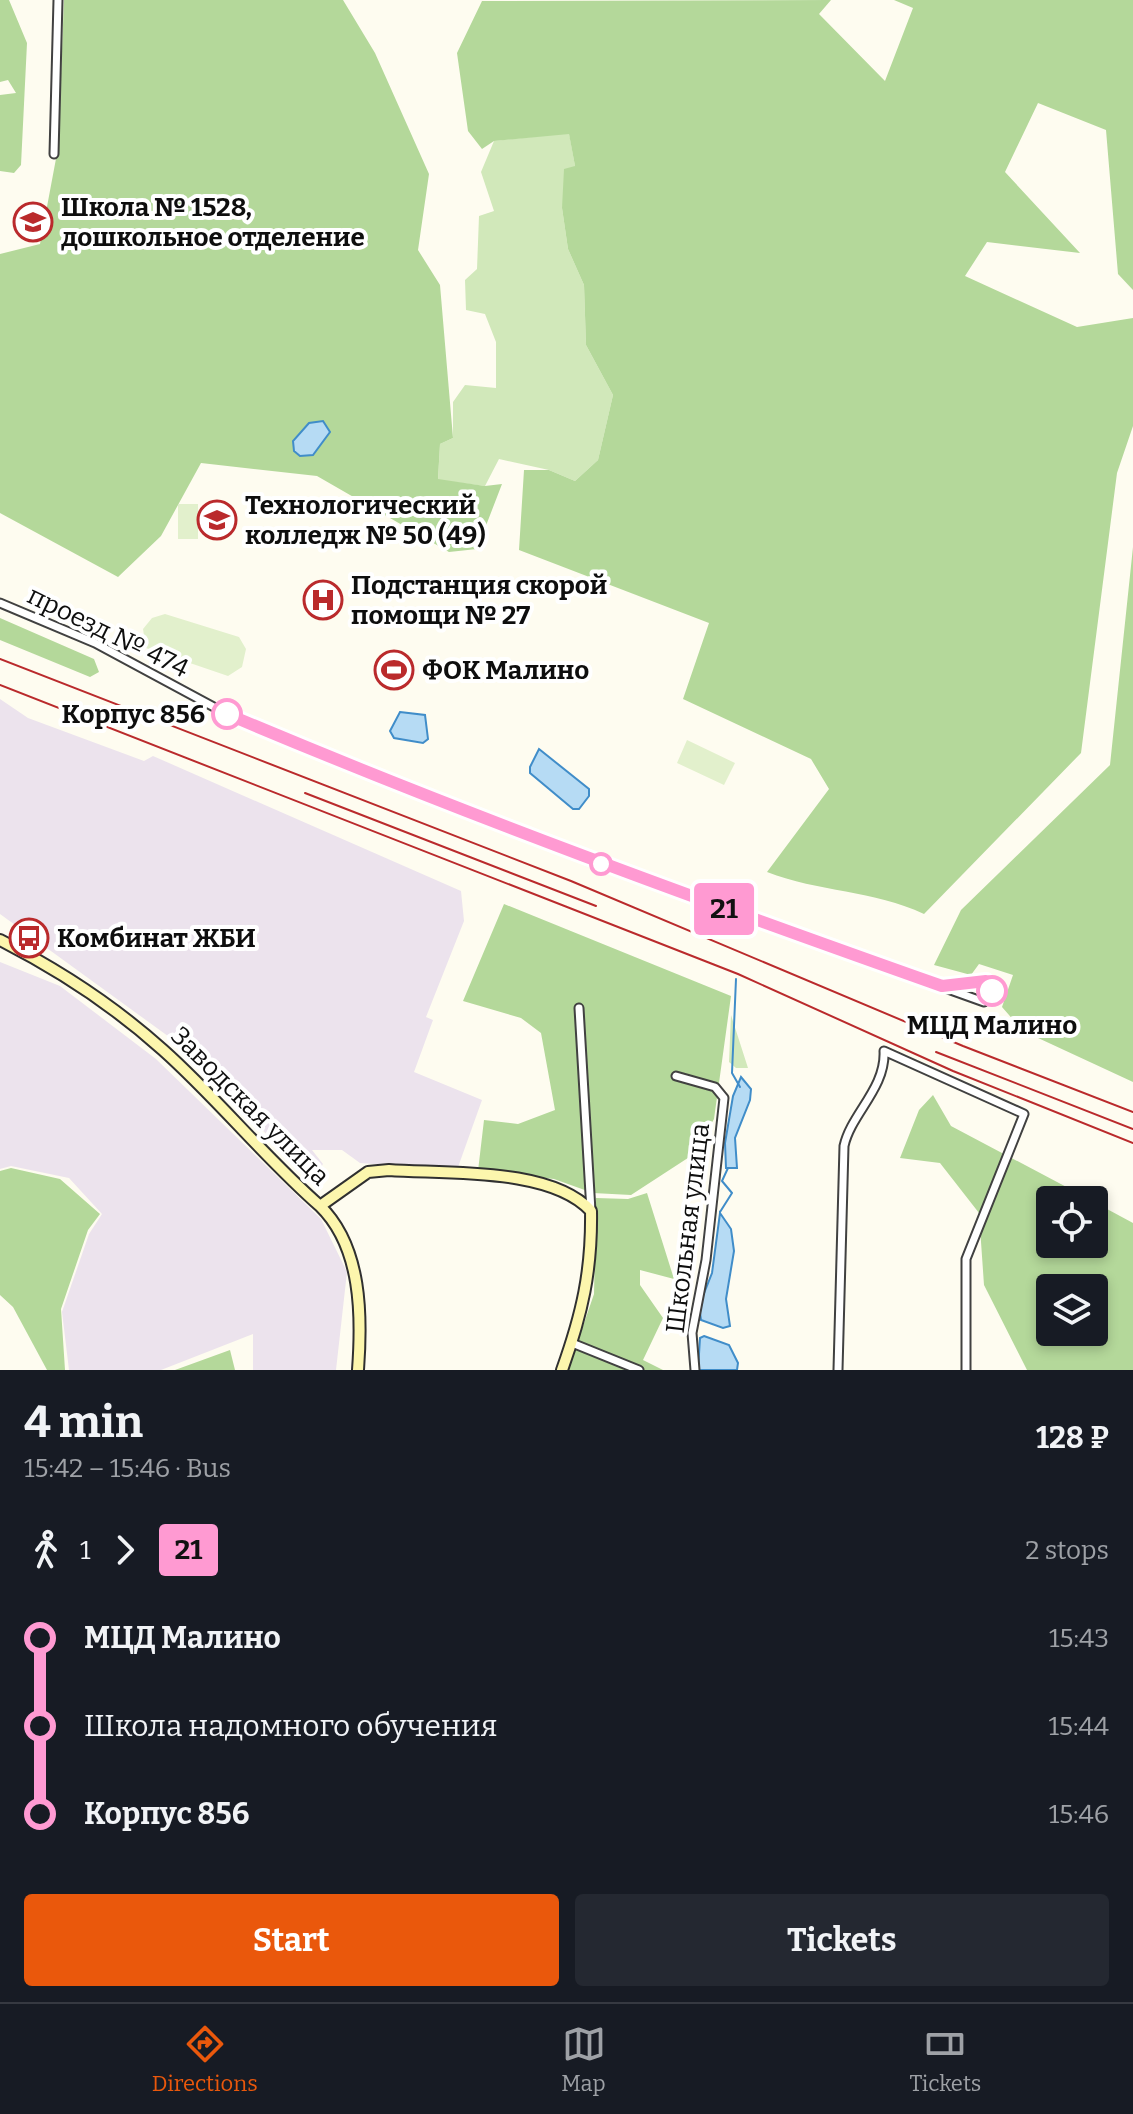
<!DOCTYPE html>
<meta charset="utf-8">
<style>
:root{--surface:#171b24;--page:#242831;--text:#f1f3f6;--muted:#9ea1a6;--line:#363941;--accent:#ea580c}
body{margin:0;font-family:Bitter,serif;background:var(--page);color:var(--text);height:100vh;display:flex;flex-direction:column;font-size:30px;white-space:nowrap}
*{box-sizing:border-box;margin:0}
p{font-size:26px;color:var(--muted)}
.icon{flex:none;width:44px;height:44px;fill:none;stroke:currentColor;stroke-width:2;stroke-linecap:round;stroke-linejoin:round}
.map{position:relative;height:1370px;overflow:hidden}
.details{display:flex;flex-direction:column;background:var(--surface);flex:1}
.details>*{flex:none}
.badge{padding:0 16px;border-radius:6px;font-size:28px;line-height:52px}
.controls{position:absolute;left:1036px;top:1186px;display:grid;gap:16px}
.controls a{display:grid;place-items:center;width:72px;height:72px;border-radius:8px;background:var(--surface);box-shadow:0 4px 12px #0003;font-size:40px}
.map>.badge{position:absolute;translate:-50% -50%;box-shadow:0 0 0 4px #fff}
.legs{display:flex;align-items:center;gap:12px;height:88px;padding:0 24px;font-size:26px}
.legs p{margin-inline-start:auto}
.summary{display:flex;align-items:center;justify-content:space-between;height:136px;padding:0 24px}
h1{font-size:44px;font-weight:700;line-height:60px}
.cta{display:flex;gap:16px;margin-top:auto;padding:16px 24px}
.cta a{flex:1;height:92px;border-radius:8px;background:var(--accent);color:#fff;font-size:32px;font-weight:700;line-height:92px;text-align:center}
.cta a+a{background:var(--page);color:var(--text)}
ul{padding:0 24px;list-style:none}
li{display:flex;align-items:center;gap:28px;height:88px;font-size:30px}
li i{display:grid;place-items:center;width:12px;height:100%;margin:0 10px;background:currentColor}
li i::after{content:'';width:20px;height:20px;margin:-10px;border:6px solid;border-radius:50%;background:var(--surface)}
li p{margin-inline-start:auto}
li:first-child i{background:linear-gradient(#0000 50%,currentColor 0)}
li:last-child i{background:linear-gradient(currentColor 50%,#0000 0)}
.dock{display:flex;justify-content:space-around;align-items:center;height:112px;border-top:2px solid var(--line);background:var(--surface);font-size:22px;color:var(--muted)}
.dock a{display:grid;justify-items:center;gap:4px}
.dock .on{color:var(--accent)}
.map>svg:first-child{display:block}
.industrial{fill:#ece3ed}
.green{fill:#d1e8ba}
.forest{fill:#b4d89a;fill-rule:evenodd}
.pitch{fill:#e2f0cc}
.water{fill:#b6dbf4;stroke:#408dc9;stroke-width:2}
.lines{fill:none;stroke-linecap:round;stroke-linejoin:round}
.stream{stroke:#408dc9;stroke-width:2}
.street-casing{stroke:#414141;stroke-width:11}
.secondary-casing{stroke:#303030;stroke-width:14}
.street{stroke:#fff;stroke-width:7}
.secondary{stroke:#fcf6ad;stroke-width:10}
.rail{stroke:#ba2a2c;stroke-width:2}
.line-1-casing{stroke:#fff;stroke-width:18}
.line-1{stroke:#ff9ad2;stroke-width:12}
.stop-1-dot{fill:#fff;stroke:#ff9ad2;stroke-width:4}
.labels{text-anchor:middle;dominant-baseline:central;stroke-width:8;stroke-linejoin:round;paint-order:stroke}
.poi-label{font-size:26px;font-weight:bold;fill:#0e0e0e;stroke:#fff;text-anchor:start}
.street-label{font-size:26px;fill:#0e0e0e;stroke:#fff}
.stop-label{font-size:26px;font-weight:bold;fill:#0e0e0e;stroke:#fff;text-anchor:end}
</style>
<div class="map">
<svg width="1133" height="1370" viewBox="0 0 1133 1370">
<rect width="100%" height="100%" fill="#fefcf0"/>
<path class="industrial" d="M0,699l28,19 116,43 9,-5 308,135 3,30 -38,96 7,3 -19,52 68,28 -25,70 -97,-7 -18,-13h-30l11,14 -11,16 -140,-141 -172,-125z
M0,962l60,24 96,73 165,160 26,53 -11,98h-83v-36l-92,36h-92l-7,-58 27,-78 13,-20 -33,-36 -58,-12 -11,3z"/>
<path class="green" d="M569,133l6,33 -13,42 6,41 16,36 2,60 27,50 -15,65 -23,21 -26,-11 -50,-11 -14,27 -47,-6 2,-36 13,-6v-36l12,-17 31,3v-46l-11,-28 -19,-4 -1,-30 12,-11 2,-53 15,-5 -13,-39 13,-31z
M731,1015l17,53h-12l-7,-6z"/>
<path class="forest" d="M0,0h9l18,43 -6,122 -7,8 -14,-2v-76l16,-2 -8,-13 -8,2z
M64,0h279l32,53 54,121 -11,76 22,35 13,153 -13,6 -2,35 47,7 17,-2 -25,65 -28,3 -132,-76 -116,-13 -40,73 -43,41 -118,-64v-259l40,-10 18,-96z
M831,0l-12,14 66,67 28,-73 -19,-8h239v290l-15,-16 -12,-144 -68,-27 -33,69 75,81 -93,-11 -22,34 112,51 56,-9v108l-16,47 -36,280 -157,161c-50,-24 -106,-22 -157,-42l62,-83 -18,-30 -128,-60 26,-76 -190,-73 5,-80h25l26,11 23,-21 15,-65 -27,-50 -2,-60 -16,-36 -6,-41 2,-39 11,-3 -6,-32 -75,7 -12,8 -14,-18 -11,-78 25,-52z
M1133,547v535l-110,-51 -21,-24 11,-32 -34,-11 -8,11 -37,-10 27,-55 149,-145z
M0,618l94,41 5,13 -9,5 -90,-37z
M504,904l227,92 -17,123 -20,35 -63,41 -38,-2 -39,-14 -76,-8 6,-51 34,4 37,-14 -14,-77 -20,-15 -58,-17z
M933,1095l18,31 140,74h-41v44h44v-42l39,21v147h-106l-43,-85 -5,-72 -39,-50 -40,-5 19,-48zM1050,1288h44v44h-44z
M11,1168l49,11 40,35 -12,16 -27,79 4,61h-18l-34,-63 -13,-12v-124z
M647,1193l27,86 -34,-9v15l23,33 -20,42 20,10h-95l26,-76 2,-96 32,1z
M230,1350l5,20h-60z"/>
<path class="pitch" d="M178,504h20v35h-20z
M165,614l74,23 7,12 -4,18 -14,9 -82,-28 -3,-19 9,-11z
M687,740l48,23 -11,22 -47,-22z"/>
<path class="water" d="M323,421l7,11 -17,23 -13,1 -6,-5 -1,-10 16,-18z
M400,712l25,3 3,24 -5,4 -29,-5 -4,-7z
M539,749l50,40v7l-10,13h-6l-43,-36v-6z
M741,1077l10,12 -1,11 -15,38 2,30h-11l-1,-25 8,-47z
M720,1213l11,16 3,22 -8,48 4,27 -7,2 -22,-8 -2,-14 13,-33z
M704,1336l25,9 9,18 -1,7h-39l2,-32z"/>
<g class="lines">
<path class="stream" d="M736,979l-4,94 8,14
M720,1212l12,-19 -10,-12 6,-13"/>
<defs>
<path id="street" d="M54,154l4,-154
M0,603l95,40 130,70 191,81 205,78 363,130 8,-11 -6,-10 -44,5
M579,1008l12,203
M676,1076l39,11 9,11 -18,162 -14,73 3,37
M572,1343l67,27
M838,1370l6,-224c7,-32 42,-58 40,-95l140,63 -58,145v111"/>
<path id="secondary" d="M0,940c59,30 113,65 163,110 55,49 101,107 157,156l48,-34 21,-2c57,4 162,-3 202,41 1,60 -9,103 -29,159
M320,1206c42,41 42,110 38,164"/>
</defs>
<use href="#street" class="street-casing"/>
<use href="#secondary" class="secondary-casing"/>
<use href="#street" class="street"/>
<use href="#secondary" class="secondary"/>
<path class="rail" d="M0,659l571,222 392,165 170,66
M0,685l738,289 215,97 180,72
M305,793l291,113
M936,1052l197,77"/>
</g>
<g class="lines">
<defs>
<path id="line-1" d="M227,714c236,100 475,187 715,272l44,-5 6,10"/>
</defs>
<use href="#line-1" class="line-1-casing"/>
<use href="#line-1" class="line-1"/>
</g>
<defs>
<symbol id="school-ring" viewBox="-11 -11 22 22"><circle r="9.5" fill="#fff" stroke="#ba2a2c" stroke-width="1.5"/><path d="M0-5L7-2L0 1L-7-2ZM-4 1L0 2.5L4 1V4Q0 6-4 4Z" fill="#ba2a2c"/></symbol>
<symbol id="university-ring" viewBox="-11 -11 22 22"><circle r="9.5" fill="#fff" stroke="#ba2a2c" stroke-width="1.5"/><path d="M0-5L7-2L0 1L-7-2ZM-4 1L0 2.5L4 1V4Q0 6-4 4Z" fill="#ba2a2c"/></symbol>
<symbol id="hospital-ring" viewBox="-11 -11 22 22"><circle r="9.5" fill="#fff" stroke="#ba2a2c" stroke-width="1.5"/><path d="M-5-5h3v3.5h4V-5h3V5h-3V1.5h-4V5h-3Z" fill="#ba2a2c"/></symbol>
<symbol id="stadium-ring" viewBox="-11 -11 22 22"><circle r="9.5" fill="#fff" stroke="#ba2a2c" stroke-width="1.5"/><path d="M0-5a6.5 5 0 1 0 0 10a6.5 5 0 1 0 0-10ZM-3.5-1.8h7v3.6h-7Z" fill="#ba2a2c"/></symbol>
<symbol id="bus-ring" viewBox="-11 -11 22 22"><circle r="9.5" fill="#fff" stroke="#ba2a2c" stroke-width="1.5"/><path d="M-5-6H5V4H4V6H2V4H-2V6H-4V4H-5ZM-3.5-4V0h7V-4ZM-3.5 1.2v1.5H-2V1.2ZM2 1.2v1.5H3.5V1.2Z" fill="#ba2a2c"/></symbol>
</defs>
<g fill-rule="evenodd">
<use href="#school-ring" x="11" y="200" width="44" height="44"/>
<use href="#university-ring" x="195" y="498" width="44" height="44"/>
<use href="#hospital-ring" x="301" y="578" width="44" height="44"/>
<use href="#stadium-ring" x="372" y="648" width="44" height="44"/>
<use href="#bus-ring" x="7" y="916" width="44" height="44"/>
</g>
<g class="stop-1-dot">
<circle cx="227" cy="714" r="14"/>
<circle cx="601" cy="864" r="10"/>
<circle cx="992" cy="991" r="14"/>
</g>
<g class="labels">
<g class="poi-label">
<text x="61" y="207">Школа № 1528,<tspan x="61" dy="30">дошкольное отделение</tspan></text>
<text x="245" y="505">Технологический<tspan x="245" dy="30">колледж № 50 (49)</tspan></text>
<text x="351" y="585">Подстанция скорой<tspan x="351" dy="30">помощи № 27</tspan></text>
<text x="422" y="670">ФОК Малино</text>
<text x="57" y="938">Комбинат ЖБИ</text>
</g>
<g class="street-label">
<text transform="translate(108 632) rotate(26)">проезд № 474</text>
<text transform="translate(250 1106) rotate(45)">Заводская улица</text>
<text transform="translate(688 1228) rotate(-83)">Школьная улица</text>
</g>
<g class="stop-label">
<text x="205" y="714">Корпус 856</text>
<text x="992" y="1025" text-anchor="middle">МЦД Малино</text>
</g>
</g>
</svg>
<div class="controls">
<a><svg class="icon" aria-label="locate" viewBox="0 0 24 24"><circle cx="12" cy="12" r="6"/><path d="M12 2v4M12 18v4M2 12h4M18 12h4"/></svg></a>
<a><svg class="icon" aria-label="layers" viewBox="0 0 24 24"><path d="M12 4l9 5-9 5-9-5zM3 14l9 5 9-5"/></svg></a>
</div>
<b class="badge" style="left:724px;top:909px;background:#ff9ad2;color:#111">21</b>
</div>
<section class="details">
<div class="summary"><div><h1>4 min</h1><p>15:42 – 15:46 · Bus</p></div><b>128 ₽</b></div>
<div class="legs"><svg class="icon" aria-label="walk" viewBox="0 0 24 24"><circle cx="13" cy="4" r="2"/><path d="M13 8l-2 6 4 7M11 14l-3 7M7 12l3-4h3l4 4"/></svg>1<svg class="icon" aria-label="forward" viewBox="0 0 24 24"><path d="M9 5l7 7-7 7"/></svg><b class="badge" style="background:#ff9ad2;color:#111">21</b><p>2 stops</p></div>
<ul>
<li><i style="color:#ff9ad2"></i><b>МЦД Малино</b><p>15:43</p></li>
<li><i style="color:#ff9ad2"></i><span>Школа надомного обучения</span><p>15:44</p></li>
<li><i style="color:#ff9ad2"></i><b>Корпус 856</b><p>15:46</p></li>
</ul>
<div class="cta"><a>Start</a><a>Tickets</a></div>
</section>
<nav class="dock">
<a class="on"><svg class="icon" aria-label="directions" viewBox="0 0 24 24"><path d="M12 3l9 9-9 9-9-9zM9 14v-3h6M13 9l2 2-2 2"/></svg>Directions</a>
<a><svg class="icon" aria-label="map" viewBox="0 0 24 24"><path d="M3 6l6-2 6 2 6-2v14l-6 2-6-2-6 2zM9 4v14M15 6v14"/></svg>Map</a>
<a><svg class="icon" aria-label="tickets" viewBox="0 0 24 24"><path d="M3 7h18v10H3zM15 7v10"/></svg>Tickets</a>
</nav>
